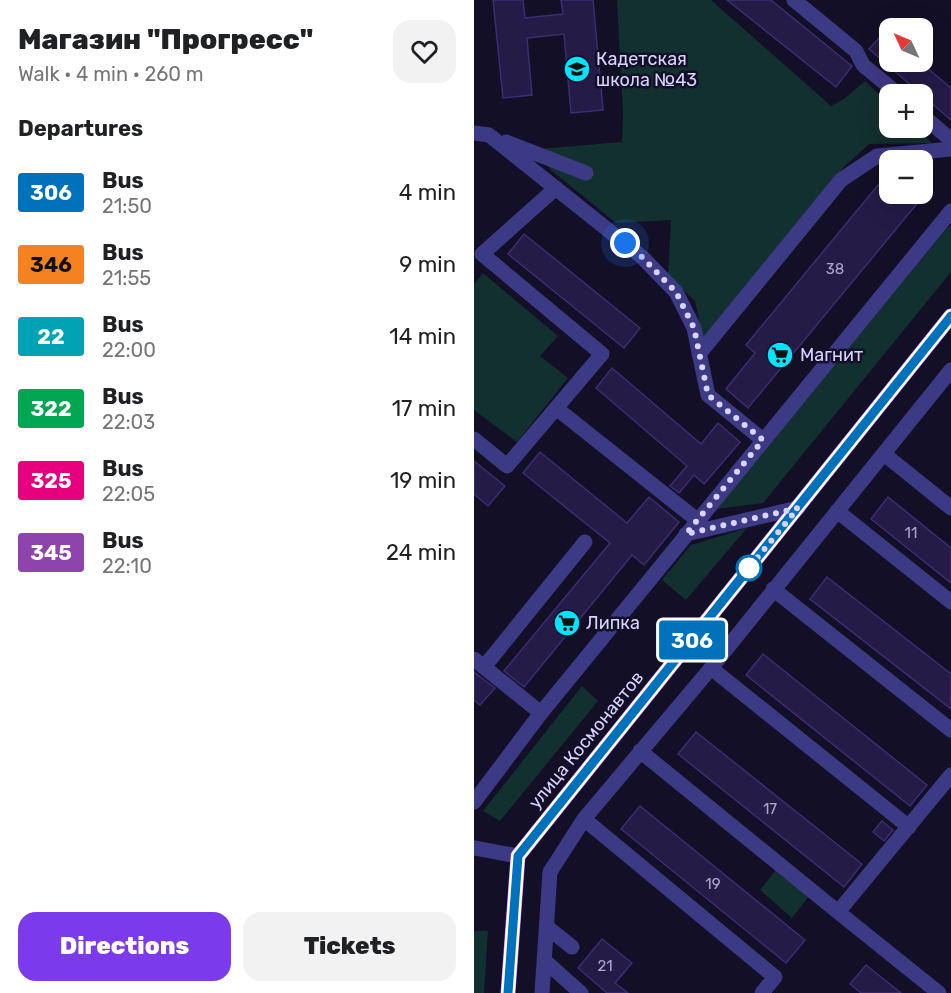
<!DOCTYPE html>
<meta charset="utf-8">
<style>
:root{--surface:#fff;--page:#f2f2f2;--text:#202124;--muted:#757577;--accent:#7c3aed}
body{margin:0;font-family:Rubik,sans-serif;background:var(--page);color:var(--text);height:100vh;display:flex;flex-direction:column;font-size:22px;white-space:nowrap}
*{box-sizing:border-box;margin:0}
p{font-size:20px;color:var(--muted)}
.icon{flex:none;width:33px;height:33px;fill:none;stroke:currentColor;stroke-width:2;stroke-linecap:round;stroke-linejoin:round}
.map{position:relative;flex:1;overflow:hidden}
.panel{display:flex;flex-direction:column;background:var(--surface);width:474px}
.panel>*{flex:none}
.badge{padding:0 12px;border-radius:4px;font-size:21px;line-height:39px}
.needle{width:39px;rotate:314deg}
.buttons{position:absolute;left:405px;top:18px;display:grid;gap:12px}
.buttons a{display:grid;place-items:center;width:54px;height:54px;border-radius:12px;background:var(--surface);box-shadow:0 6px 24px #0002;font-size:30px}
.you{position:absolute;width:30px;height:30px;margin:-15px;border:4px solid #fff;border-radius:50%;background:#1a73e8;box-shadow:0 0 0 9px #1a73e833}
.map>.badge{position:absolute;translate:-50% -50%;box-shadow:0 0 0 3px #fff}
h2{padding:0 18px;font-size:22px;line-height:54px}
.round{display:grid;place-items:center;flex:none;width:63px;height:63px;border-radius:18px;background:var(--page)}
.summary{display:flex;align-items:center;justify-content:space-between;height:102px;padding:0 18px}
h1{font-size:28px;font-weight:800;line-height:45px}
.cta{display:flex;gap:12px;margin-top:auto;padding:12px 18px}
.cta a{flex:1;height:69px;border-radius:18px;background:var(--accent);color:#fff;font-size:24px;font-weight:800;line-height:69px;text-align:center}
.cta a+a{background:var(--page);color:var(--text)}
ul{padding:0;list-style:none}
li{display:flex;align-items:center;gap:18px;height:72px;padding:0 18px}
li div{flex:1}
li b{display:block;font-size:22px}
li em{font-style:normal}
li .badge{min-width:66px;font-weight:700;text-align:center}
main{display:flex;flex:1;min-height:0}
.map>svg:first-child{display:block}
.green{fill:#12302f}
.building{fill:#241b47;stroke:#3b2d73;stroke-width:1.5}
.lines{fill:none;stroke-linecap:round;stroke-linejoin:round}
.minor{stroke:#3d3a85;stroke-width:15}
.major{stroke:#c25bff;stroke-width:15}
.line-casing{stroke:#fff;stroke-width:14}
.line{stroke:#0072bc;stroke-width:9}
.walk{stroke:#d9d4ff;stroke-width:6;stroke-dasharray:0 10.8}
.stop-dot{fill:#fff;stroke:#0072bc;stroke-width:3}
.labels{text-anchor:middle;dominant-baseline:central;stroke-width:5;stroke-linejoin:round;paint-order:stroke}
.number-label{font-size:15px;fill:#aca6d1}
.poi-label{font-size:18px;fill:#d9d4ff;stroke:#130f26;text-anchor:start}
.street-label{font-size:18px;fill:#d9d4ff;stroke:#130f26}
</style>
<main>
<section class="panel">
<div class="summary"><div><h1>Магазин &quot;Прогресс&quot;</h1><p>Walk · 4 min · 260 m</p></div><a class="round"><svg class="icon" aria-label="heart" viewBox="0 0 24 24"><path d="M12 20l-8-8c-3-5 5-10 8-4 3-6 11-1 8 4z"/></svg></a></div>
<h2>Departures</h2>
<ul>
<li><span class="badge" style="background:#0072bc;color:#fff">306</span><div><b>Bus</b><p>21:50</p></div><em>4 min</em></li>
<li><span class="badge" style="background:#f58220;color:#111">346</span><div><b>Bus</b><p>21:55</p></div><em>9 min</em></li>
<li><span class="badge" style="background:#00a3b4;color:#fff">22</span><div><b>Bus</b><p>22:00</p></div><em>14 min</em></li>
<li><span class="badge" style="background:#00a651;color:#fff">322</span><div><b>Bus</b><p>22:03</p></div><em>17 min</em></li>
<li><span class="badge" style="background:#e6007e;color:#fff">325</span><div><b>Bus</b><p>22:05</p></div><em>19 min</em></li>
<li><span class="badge" style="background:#8e44ad;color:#fff">345</span><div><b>Bus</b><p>22:10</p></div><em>24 min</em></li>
</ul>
<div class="cta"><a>Directions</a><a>Tickets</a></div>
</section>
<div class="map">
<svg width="477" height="993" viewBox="0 0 477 993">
<rect width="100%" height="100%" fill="#130f26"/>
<path class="green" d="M143,0h94l120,106 13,-7 21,-18 24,22 1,25h25l17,15 -63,1 -25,23 -141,171 -8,-37 -27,-25 3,-56 -55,3 -65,-53 -12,-21 83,-7 1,-30z
M475,226l2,2v44l-188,231 -47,6z
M9,273l75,63 -18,20 28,22 -51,64 -43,-32v-126z
M273,528l-61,72 -24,-20 29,-35z
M108,686l16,15 -98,120 -17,-10z
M302,870l33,26 -17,22 -32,-28z
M0,931h14l-4,62h-10z"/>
<path class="building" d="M19,0h30l2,18 38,-4 -2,-14h32l10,110 -32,3 -7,-79 -37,4 5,57 -29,3z
M253,0h44l81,66 -16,21z
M416,26v36h30l31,26v32l-82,-71z
M404,185l11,9h36l-177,214 -22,-19 29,-36 -9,-8z
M50,234l116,94 -16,20 -116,-94z
M138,368l89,76 17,-21 22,19 -36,42 -10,-9 -15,18 -9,-7 17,-20 -91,-78z
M66,452l87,71 22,-26 30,25 -35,43 -12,-10 -108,132 -20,-16 106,-128 -87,-70z
M0,461l31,25 -17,20 -14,-12z
M414,497l63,51v35l-80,-64z
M353,577l124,97v35l-141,-110z
M289,654l164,131 -17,21 -164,-131z
M0,672l21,16 -15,17 -6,-5z
M222,732l166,132 -18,23 -166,-133z
M166,806l165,134 -19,23 -165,-134z
M408,821l11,9 -9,11 -11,-9z
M128,939l30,24 -17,20 13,10h-21l-29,-25z
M392,965l35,28h-40l-11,-9z"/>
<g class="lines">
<path class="minor" d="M320,0l62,51 7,14 35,29
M448,115l29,25
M0,133l15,2 153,122 34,35 18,36 14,67 55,45
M32,142l80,31
M225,354l142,-174 36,-24 74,-7
M82,408l141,112
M0,439l33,27 95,-112 -120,-100 74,-66
M410,454l67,54
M363,511l114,91
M212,534l112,-26
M299,589l178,141
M0,659l67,54
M10,667l101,-125
M237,668l198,159
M166,751l198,161 113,-137
M0,802l67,-89 410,-502
M110,819l191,158 -13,16
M0,848l44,8
M364,912l101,81
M74,928l24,19
M71,961l36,32
M68,993l8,-121 34,-53 127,-151 240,-298"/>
<path class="major" d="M34,993l10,-137 433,-540"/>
</g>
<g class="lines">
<defs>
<path id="line" d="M34,993l10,-137 433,-540"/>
</defs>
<use href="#line" class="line-casing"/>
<use href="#line" class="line"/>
<path class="walk" d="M151,243l17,14 34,35 18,36 14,67 55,45 -77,94 112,-26 -49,60"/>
</g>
<defs>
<symbol id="school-disc" viewBox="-11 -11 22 22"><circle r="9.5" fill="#00e5ff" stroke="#130f26"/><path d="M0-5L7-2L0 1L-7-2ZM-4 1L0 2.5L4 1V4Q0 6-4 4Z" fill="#111"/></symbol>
<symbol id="supermarket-disc" viewBox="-11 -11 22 22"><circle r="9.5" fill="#00e5ff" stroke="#130f26"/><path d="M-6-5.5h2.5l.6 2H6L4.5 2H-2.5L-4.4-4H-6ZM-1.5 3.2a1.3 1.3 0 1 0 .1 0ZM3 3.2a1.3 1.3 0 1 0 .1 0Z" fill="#111"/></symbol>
</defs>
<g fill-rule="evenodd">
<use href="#school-disc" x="88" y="54" width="30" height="30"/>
<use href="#supermarket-disc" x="291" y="340" width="30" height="30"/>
<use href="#supermarket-disc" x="78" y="608" width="30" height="30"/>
</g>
<circle class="stop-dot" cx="275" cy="568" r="12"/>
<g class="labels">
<g class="number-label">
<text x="361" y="269">38</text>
<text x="437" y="533">11</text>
<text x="296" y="809">17</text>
<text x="239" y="884">19</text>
<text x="131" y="966">21</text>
</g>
<g class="poi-label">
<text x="122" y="59">Кадетская<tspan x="122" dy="21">школа №43</tspan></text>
<text x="326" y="355">Магнит</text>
<text x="112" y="623">Липка</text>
</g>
<g class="street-label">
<text transform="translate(112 740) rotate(-51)">улица Космонавтов</text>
</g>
</g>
</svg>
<div class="buttons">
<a><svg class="needle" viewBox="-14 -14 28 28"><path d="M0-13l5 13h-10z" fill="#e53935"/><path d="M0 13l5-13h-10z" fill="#757577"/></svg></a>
<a>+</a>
<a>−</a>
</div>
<div class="you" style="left:151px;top:243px"></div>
<b class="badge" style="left:218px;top:640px;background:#0072bc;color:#fff">306</b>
</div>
</main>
